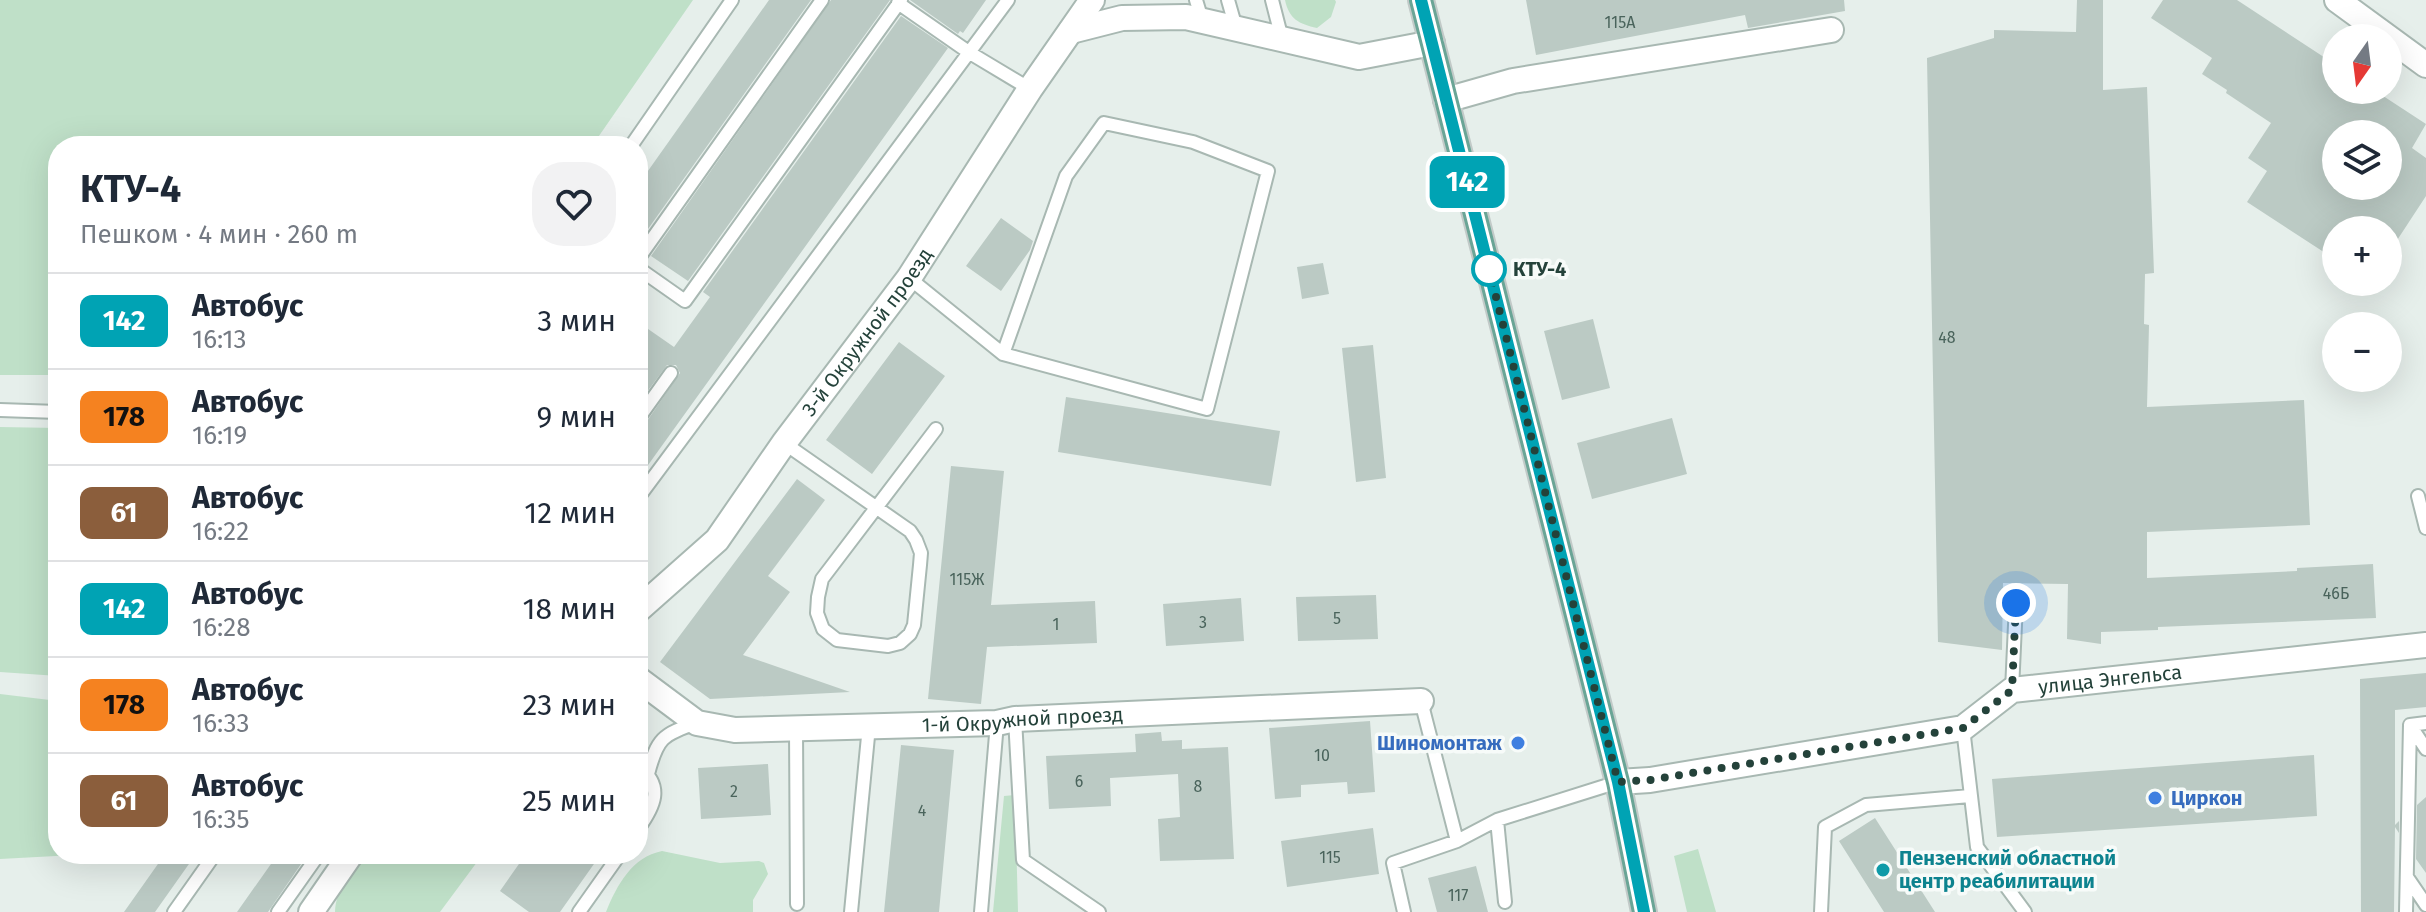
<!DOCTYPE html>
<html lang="ru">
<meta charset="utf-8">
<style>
:root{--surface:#fff;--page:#f2f2f3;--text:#1f2937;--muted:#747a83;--line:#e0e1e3}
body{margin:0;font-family:"Fira Sans",sans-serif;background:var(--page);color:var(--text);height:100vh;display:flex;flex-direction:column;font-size:30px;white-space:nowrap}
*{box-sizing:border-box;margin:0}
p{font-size:26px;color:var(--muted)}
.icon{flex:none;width:44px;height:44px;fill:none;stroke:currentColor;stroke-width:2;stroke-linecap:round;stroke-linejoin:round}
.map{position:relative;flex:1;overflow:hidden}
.drawer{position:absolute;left:48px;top:136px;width:600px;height:728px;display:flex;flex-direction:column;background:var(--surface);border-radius:32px;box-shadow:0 8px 32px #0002}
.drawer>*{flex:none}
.badge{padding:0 16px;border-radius:12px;font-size:28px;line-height:52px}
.needle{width:52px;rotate:194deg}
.buttons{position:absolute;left:2322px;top:24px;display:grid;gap:16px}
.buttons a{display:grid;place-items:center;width:80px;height:80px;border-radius:50%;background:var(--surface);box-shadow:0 8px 32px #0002;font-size:40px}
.you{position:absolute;width:40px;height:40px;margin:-20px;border:6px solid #fff;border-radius:50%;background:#1a73e8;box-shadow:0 0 0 12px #1a73e833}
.map>.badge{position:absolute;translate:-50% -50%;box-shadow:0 0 0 4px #fff}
.round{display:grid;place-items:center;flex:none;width:84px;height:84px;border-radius:32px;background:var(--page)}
.summary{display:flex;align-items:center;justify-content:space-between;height:136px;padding:0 32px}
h1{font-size:38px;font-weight:700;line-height:60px}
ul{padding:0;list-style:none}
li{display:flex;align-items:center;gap:24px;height:96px;padding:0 32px;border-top:2px solid var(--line)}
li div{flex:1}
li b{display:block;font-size:30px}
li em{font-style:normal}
li .badge{min-width:88px;font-weight:700;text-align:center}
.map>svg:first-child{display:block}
.green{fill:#bfe0c8}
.building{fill:#bbcac4;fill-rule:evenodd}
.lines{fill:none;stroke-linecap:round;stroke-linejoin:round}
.service-casing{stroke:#a8b8b2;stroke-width:16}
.minor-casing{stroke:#a8b8b2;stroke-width:28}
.primary-casing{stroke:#c2cac8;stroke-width:28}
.service{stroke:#fff;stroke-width:12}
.minor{stroke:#fff;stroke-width:24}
.primary{stroke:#6aa596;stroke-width:24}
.line-casing{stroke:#fff;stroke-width:18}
.line{stroke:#00a3b4;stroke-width:12}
.walk{stroke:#24423a;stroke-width:8;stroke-dasharray:0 14.4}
.stop-dot{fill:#fff;stroke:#00a3b4;stroke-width:4}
.shop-dot{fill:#3f7fe0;stroke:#f7fbf9;stroke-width:3}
.culture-dot{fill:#0f9aa8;stroke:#f7fbf9;stroke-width:3}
.labels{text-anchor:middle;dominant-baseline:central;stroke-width:7;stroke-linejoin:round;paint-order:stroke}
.number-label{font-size:16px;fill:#4a645c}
.stop-label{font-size:20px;font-weight:bold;fill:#24423a;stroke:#f7fbf9;text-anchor:start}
.street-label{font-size:20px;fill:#24423a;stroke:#f7fbf9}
.shop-label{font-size:20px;font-weight:bold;fill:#366cbe;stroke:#f7fbf9;text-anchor:end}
.culture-label{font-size:20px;font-weight:bold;fill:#0d838f;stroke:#f7fbf9;text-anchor:start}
</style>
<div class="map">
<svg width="2426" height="912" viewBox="0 0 2426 912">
<rect width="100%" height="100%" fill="#e6efeb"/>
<path class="green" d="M0,0h693l-101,146h-534v229h-58z
M1285,0h50l1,2 -5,15 -14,11c-18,-4 -28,-9 -32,-28z
M0,427l58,1v248l-58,-4z
M0,694l58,7v153h35l-93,5z
M1015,795l3,117h-25l11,-116z
M1698,849l18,63h-29l-13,-56z
M662,851l58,12 39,-2 5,2 4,11 -15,26v12h-147c11,-27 26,-55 56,-61z
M365,854h118l-43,58h-105c1,-24 16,-40 30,-58z"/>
<path class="building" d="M769,0h42l-173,243v-58z
M831,0h59l-202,281 -37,-25z
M910,0h76l-23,33 -3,-2 -2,3z
M1526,0h318l1,11 -97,17 -3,-13 -209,40z
M2077,0h26v90l44,-3 7,186 -9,1 -1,50 5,1 -2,82 157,-7 6,125 -163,7v46l150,-7v-3l76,-4 3,54 -218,9v3l-57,2v12l-34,-5 1,-55 -65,-1 -1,67 -64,-8 -11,-584 67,-20v-8l82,2z
M2163,0h74l99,65v25h38l52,34 -14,24 14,10v38l-38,58v-24h-52v30l-89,-58 20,-31 -19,-13 23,-35 -45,-30 1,-3 -25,-16 10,-16 -61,-40zM2336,134h52v52h-52z
M901,16l47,32 -310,431v-51l7,-4 35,-51 -4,-8h-9l-29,39v-82l36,25 36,-50 -7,-5z
M1001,218l32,23 -3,9 -29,41 -35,-25z
M1323,263l6,31 -27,5 -5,-32z
M1593,319l17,69 -48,12 -18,-69z
M899,342l46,34 -73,98 -46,-34z
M1373,345l13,133 -30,4 -14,-134z
M1066,397l214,34 -9,55 -213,-34z
M1672,418l15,56 -95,25 -15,-56z
M951,466l53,5 -13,134 104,-4 2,42 -110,4 -6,57 -53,-5z
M797,479l28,21 -57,76 22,16 -47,63 107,37 -140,7 -50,-37z
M1376,595l2,44 -80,2 -2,-44z
M1241,598l3,43 -78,5 -3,-42z
M2426,673v34l-31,3v115l4,-4v12l-4,-6 -1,85h-33l-1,-233z
M1370,721l5,71 -27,2 -1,-12 -46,3v12l-26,2 -6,-71z
M1161,732l1,9 20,-1v9l46,-2 6,112 -74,2 -2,-42 22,-2 -2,-43 -68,4 1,28 -62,3 -3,-53 90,-4 -1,-18z
M901,745l53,5 -15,162h-55z
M2314,755l3,61 -320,21 -5,-58z
M768,764l3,51 -70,4 -3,-51z
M2426,797v76l-10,-14 1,-54z
M1875,818l60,94h-51l-45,-71z
M1373,828l6,46 -92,13 -6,-46z
M165,854h31l-41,58h-31z
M278,854h30l-40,58h-31z
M526,854h75l-41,58h-31l-29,-21z
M1476,866l12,46h-51l-9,-34z"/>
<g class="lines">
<defs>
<path id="service" d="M1196,0l6,20
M1228,0l8,28
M1272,0l10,39
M898,3l72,50 60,36
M631,146l101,-146
M638,259l184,-259
M638,268l47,33 216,-301
M909,278l94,76 204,55 61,-238 -75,-29 -89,-19 -38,53 -63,178
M0,410l58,2
M638,419l33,-46
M784,443l126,88 6,9 5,13 -1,12 -6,60 -4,9 -10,9 -12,3 -51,-6 -14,-11 -6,-16 1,-16 4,-18 114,-150
M2418,496l8,32
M638,498l370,-498
M2012,690l4,-87
M1421,701l36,140
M1015,719l8,141 76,52
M2410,725l16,24
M1963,728l14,119 48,65
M796,729l1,175
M638,766c27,20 16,41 0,63
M648,774c9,-35 14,-40 49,-51
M1497,820l8,82
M2407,877l19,28
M174,912l41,-58
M278,912l41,-58
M579,912l41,-58
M851,912l18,-186
M981,912l16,-189
M1404,912l-11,-49 64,-22 40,-21 121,-38
M1821,912l4,-85 41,-22 104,-9
M2406,912l4,-187 16,-2"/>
<g id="minor">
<path d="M2337,0l89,65"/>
<path d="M1071,31l51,-13 64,-1 173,40 73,-14"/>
<path d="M1446,100l67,-19 318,-51"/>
<path id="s1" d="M638,610l79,-70 67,-97 125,-165 121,-189 62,-89"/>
<path id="s2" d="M638,679l59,44 38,7 262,-7 18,-4 406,-18"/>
<path id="s3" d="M1618,782l32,-2 313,-52 49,-38 414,-45"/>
<path d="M311,912l40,-58"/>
</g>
<path id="primary" d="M1421,0l197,782 26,130"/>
</defs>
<use href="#service" class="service-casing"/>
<use href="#minor" class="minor-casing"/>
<use href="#primary" class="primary-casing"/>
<use href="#service" class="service"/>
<use href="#minor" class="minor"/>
<use href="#primary" class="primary"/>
</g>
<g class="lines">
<defs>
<path id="line" d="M1421,0l197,782 26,130"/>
</defs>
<use href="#line" class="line-casing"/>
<use href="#line" class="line"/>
<path class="walk" d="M1489,269l129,513 32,-2 313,-52 49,-38 4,-87"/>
</g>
<circle class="stop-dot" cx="1489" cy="269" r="16"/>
<g class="shop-dot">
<circle cx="1518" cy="743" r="8"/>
<circle cx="2155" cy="798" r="8"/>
</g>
<circle class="culture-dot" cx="1883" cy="870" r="8"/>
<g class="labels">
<g class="number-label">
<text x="1620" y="22">115А</text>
<text x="1947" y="337">48</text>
<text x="967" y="579">115Ж</text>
<text x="2336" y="593">46Б</text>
<text x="1337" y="618">5</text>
<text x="1203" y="622">3</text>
<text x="1056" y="624">1</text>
<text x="1322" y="755">10</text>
<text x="1079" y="781">6</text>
<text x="1198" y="786">8</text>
<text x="734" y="791">2</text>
<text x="922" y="810">4</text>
<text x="1330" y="857">115</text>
<text x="1458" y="895">117</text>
</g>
<g class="stop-label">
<text x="1513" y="269">КТУ-4</text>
</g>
<g class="street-label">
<text stroke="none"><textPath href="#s1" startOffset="362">3-й Окружной проезд</textPath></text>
<text stroke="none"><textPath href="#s3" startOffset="510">улица Энгельса</textPath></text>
<text stroke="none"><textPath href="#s2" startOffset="400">1-й Окружной проезд</textPath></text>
</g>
<g class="shop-label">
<text x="1502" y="743">Шиномонтаж</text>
<text x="2171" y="798" text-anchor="start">Циркон</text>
</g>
<g class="culture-label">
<text x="1899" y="858">Пензенский областной<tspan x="1899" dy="23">центр реабилитации</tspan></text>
</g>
</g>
</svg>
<div class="buttons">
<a><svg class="needle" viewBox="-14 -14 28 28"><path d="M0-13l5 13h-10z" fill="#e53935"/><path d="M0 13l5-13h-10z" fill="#747a83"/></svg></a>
<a><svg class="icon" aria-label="layers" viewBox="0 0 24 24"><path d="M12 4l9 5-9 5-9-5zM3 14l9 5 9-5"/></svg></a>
<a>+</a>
<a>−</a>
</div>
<div class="you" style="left:2016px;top:603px"></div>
<b class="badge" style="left:1467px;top:182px;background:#00a3b4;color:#fff">142</b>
<section class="drawer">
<div class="summary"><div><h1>КТУ-4</h1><p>Пешком · 4 мин · 260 m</p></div><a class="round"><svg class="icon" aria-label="heart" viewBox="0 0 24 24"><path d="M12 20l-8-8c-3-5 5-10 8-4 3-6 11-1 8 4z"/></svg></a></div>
<ul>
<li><span class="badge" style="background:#00a3b4;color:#fff">142</span><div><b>Автобус</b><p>16:13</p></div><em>3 мин</em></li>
<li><span class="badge" style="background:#f58220;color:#111">178</span><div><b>Автобус</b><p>16:19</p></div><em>9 мин</em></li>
<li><span class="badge" style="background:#8b5e3c;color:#fff">61</span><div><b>Автобус</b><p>16:22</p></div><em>12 мин</em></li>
<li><span class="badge" style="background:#00a3b4;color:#fff">142</span><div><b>Автобус</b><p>16:28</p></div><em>18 мин</em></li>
<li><span class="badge" style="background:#f58220;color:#111">178</span><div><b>Автобус</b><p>16:33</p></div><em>23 мин</em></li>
<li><span class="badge" style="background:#8b5e3c;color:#fff">61</span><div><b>Автобус</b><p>16:35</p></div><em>25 мин</em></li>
</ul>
</section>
</div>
